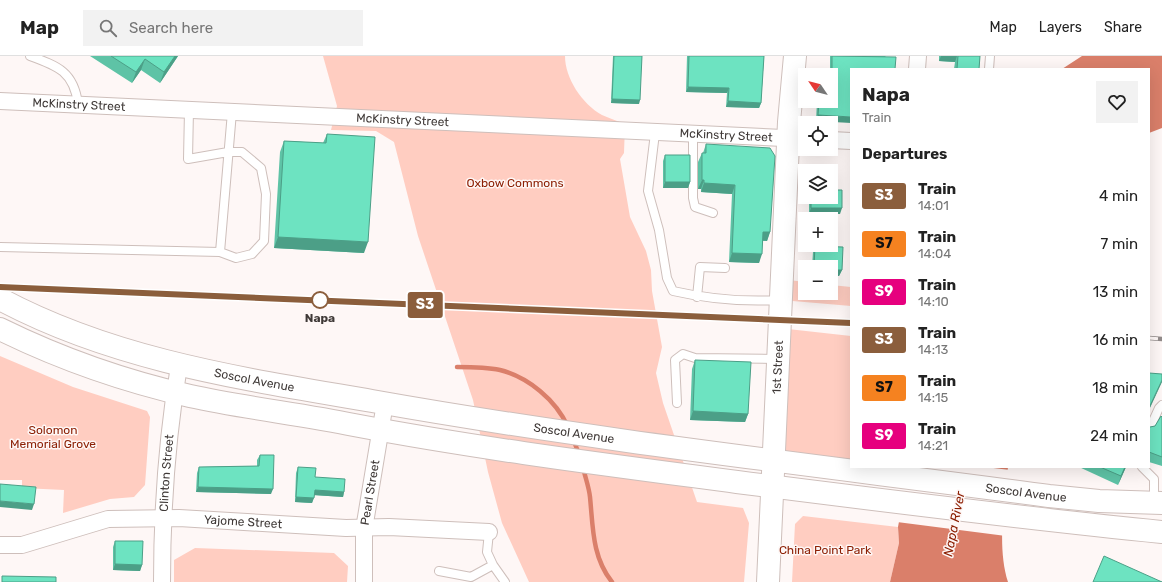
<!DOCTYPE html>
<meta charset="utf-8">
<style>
:root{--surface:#fff;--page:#f2f2f2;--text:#222;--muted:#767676;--line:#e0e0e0}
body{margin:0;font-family:Rubik,sans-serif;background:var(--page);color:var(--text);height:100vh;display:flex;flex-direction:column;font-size:15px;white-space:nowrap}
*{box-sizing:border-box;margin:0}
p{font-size:13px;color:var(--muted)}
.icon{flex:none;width:22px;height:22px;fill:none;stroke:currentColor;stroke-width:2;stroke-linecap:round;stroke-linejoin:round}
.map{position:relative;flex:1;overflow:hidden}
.drawer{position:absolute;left:850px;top:12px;width:300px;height:400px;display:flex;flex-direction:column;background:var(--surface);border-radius:0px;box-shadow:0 4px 16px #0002}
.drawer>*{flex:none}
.badge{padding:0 8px;border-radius:3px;font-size:14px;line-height:26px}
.needle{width:26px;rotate:305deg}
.controls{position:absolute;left:798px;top:12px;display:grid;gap:8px}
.controls a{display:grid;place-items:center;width:40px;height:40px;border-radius:0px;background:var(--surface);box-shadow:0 4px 16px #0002;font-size:20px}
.map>.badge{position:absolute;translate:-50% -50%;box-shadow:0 0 0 2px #fff}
h2{padding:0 12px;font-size:15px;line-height:36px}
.round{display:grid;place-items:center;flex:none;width:42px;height:42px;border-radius:0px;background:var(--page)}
.overview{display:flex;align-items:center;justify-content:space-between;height:68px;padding:0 12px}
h1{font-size:19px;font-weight:700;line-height:30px}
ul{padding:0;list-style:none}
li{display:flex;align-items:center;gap:12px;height:48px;padding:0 12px}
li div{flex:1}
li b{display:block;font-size:15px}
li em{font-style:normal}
li .badge{min-width:44px;font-weight:700;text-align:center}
header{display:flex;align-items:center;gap:24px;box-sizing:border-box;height:56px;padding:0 20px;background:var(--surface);border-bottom:1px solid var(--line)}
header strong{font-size:19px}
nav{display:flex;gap:22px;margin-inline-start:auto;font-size:14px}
.search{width:280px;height:36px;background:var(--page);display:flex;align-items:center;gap:10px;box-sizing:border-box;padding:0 14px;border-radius:0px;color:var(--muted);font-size:15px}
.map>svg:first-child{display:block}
.green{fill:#ffcdc1}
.water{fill:#da7f6a}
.pier{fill:#fef7f6}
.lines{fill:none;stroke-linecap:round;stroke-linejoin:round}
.stream{stroke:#da7f6a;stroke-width:4.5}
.service-casing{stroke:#cebfbb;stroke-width:10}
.minor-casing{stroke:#cebfbb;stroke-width:18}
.secondary-casing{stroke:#cebfbb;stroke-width:24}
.service{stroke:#fff;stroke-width:8}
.minor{stroke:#fff;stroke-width:16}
.secondary{stroke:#fff;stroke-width:22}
.rail-casing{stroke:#928b8a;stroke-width:4.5}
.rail{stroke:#fef7f6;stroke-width:3;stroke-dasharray:9;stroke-linecap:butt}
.wall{fill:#5ec3a6}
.shaded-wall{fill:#4c9f87}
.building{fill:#6de3c1;stroke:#4c9f87}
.line-casing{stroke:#fff;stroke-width:9}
.line{stroke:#8b5e3c;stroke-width:6}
.stop-dot{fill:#fff;stroke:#8b5e3c;stroke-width:2}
.labels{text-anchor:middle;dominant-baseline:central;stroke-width:3;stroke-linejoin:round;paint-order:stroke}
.street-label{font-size:12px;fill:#3f3937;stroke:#fef7f6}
.park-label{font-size:12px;fill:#8d2106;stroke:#fef7f6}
.stop-label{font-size:12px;font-weight:bold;fill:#3f3937;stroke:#fef7f6}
.water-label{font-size:13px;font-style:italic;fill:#8b1e02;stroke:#fef7f6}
</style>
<header>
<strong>Map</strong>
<div class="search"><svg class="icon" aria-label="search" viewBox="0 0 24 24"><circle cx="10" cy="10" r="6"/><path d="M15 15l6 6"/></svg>Search here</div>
<nav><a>Map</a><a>Layers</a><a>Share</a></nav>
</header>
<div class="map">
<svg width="1162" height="526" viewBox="0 0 1162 526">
<rect width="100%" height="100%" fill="#fef7f6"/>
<path class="green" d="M323,0h242c0,22 17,48 37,59 7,3 15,6 23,9l-1,29 -4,6 10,58 16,34 5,19 1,21 10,56 -6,26 7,30 34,99 46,6 6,15 -5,59h-215l-27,-59 -14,-51 -15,-72 -55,-164 -24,-94 -18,-11 -45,-1 6,-24z
M781,223l24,3v11h26v-8l20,2v19l-70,-6z
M779,272l72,8v131l-77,-7z
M0,300l73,31 74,24 3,6 -5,68 -11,12 -24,2 -47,14 1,-23 -42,-2v-8h-22z
M803,460l95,11 1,16 -9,39h-98l3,-58z
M195,492l139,5 14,13 -1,16h-173v-22z"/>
<path class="water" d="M1082,0h80v72l-13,5v-64h-87z
M909,411h99c-4,35 -11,81 0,115h-118l9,-39 -1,-16z"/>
<path class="pier" d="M907,411h78l25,3 -5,39 1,27 -109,-14z"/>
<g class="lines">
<path class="stream" d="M457,311c14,0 29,0 43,3 28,7 56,30 68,57
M573,383l6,15
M583,411c2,10 6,20 7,30 3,30 2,60 22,85"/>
<defs>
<path id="service" d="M30,0c28,10 44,16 48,48
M989,13l1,-13
M189,54l-1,49 40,-7h14l19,16 5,26 -2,47 -12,13 -16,4 -16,-6 12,-140
M655,77l-7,58 11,39 8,48 6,13c35,8 71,11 107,9
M693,78v64l2,9 18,6
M0,191l220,5
M697,241l3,-30 25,1
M677,347l-2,-43 8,-6 12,4 82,1
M1149,374l10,-22 3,-3
M1142,411l12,12v22
M493,509l12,17
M439,515l32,6 22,-12 -6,-13 2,-20"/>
<g id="minor">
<path d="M917,13l1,-13"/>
<path id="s1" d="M0,45l805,38"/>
<path d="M831,84l20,1"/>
<path id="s2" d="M0,489h22l86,-26 71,-1 167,10 43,-1 100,5"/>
<path id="s3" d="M162,526c0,-72 5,-145 17,-216"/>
<path id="s4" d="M364,526v-53l21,-126"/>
</g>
<g id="secondary">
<path id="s5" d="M0,243c116,62 245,80 372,102 225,40 451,65 677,95l50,5 63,2"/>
<path d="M0,273c61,30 124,52 190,67 55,12 110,18 164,29 127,24 255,40 383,57 141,18 283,36 425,50"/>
<path id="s6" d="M768,526l21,-460 6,-66"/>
</g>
</defs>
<use href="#service" class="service-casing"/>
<use href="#minor" class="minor-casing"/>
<use href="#secondary" class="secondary-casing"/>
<use href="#service" class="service"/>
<use href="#minor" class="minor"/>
<use href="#secondary" class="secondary"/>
<defs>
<path id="rail" d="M0,231l851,36
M1149,282l13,1"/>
</defs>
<use href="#rail" class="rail-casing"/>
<use href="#rail" class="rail"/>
</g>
<path class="wall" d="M90,0h88l-18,27 -19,-13 -9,13z
M613,0h29l-3,48 -28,-1z
M687,0h77l-3,47 -2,5 -33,-1 1,-14 -41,-1z
M830,0h56l-70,65 1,-20h14v-26h-1z
M939,0h41l-1,13h-25l1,-7 -16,-1z
M327,78l37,119 -90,-5 6,-96 4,-11 39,2z
M706,88l64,88 -3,9h-4l-4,22 -30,-1 3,-68 -31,-2v-3h-3v-27l4,-9h1z
M665,99l25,27 -2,6h-25v-27z
M809,141h22l9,17h-31z
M815,190l27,24 -3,6 -8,-9h-19l1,-15z
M695,304l53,54 -3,8 -55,-2 2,-51z
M1162,361v49l-13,-4v-36l1,1 5,-1z
M260,399l11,39 -75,-2 1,-19 2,-6 58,-1v-6z
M298,411l17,10 29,15 -1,5 -29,-2 -2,8 -17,-1 1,-29z
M1079,411h47l-8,18z
M115,485l27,24 -2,6 -27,-1v-23z"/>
<path class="shaded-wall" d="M175,0h3l-18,27 4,-11z
M941,0h16l-2,6 -16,-1z
M145,3l-4,11 -9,13 4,-11z
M688,31l41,1 -2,5 -41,-1z
M612,43l28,1 -1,4 -28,-1z
M728,45l33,2 -2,5 -33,-1z
M818,59l33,2v6l-35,-2z
M702,124h2l-3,9h-3z
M665,126h25l-2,6h-25z
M704,127l31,2 -3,9 -31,-2z
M811,152h31l-2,6h-31z
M763,176h7l-3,9 -7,-1z
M278,181l90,5 -4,11 -90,-5z
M732,197l30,1 -3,9 -30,-1z
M831,214h11l-3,6h-8z
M1162,324v2l-13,28v-2z
M693,355l55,3 -3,8 -55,-2z
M1125,411h1l-8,18 3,-9z
M198,431l75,2 -2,5 -75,-2z
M315,434l29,2 -1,5 -30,-2z
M296,441l18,1 -2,5 -17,-1z
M0,445l34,3 -2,6 -32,-3z
M115,508l27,1 -2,6 -27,-1z"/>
<path class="building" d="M111,0h64l-11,16 -19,-13 -9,13z
M614,0h28l-2,44 -28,-1z
M689,0h75l-3,47 -33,-2 1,-13 -41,-1z
M832,0l64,1 -1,12h-44v48l-33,-2 1,-14h12v-23h1z
M958,0h22l-1,13h-22z
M327,78l48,3 -7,105 -90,-5 6,-96 42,2z
M706,88l64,4 5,8 -5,76h-7l-1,22 -30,-1 3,-68 -31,-2v-3h-2v-27h4z
M665,99h25v27h-25z
M831,134h11v18h-31v-11h20z
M815,190l28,1 -1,23h-11v-3h-17z
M695,304l56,2 -3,52 -55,-3z
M1149,317l13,1v6l-13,28z
M1161,360l1,1v40l-13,-5v-26l1,1 5,-1z
M260,399h14l-1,34 -75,-2 1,-20 60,-1z
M298,411l18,1 -1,9 30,2 -1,13 -29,-2 -1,8 -18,-1z
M1100,411h25l-4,9z
M0,428l36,3 -2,17 -34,-3z
M115,485h28l-1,24 -27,-1z
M1104,500l58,26h-69z
M2,520l54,1v5h-54z"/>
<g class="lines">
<defs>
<path id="line" d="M0,231l851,36"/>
</defs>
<use href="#line" class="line-casing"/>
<use href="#line" class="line"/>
</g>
<circle class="stop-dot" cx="320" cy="244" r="8"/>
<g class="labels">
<g class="street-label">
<text stroke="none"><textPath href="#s1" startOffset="79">McKinstry Street</textPath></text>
<text stroke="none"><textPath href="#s1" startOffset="403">McKinstry Street</textPath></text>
<text stroke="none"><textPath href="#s1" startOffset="727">McKinstry Street</textPath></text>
<text stroke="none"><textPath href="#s6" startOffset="215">1st Street</textPath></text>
<text stroke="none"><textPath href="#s5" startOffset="268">Soscol Avenue</textPath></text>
<text stroke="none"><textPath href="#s5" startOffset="592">Soscol Avenue</textPath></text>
<text stroke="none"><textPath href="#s3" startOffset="109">Clinton Street</textPath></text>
<text stroke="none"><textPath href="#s4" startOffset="90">Pearl Street</textPath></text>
<text stroke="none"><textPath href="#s5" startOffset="1048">Soscol Avenue</textPath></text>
<text stroke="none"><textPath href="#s2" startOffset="247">Yajome Street</textPath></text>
</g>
<g class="park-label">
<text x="515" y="127">Oxbow Commons</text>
<text x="53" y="374">Solomon<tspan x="53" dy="14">Memorial Grove</tspan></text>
<text x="825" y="494">China Point Park</text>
</g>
<g class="stop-label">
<text x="320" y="262">Napa</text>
</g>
<g class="water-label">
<text transform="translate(954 468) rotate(-79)">Napa River</text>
</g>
</g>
</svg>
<div class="controls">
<a><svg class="needle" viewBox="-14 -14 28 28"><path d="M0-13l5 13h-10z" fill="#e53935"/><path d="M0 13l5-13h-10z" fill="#767676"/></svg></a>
<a><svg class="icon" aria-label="locate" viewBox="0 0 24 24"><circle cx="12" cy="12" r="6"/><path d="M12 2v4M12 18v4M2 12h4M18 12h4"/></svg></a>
<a><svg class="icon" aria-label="layers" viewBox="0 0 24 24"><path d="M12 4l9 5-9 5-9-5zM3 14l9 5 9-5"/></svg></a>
<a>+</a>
<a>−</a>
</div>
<b class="badge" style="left:425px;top:249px;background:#8b5e3c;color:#fff">S3</b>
<section class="drawer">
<div class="overview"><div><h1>Napa</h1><p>Train</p></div><a class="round"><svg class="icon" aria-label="heart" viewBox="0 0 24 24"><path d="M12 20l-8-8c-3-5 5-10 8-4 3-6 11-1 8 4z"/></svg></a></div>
<h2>Departures</h2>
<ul>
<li><span class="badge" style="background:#8b5e3c;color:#fff">S3</span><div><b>Train</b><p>14:01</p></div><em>4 min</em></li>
<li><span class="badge" style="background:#f58220;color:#111">S7</span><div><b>Train</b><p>14:04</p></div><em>7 min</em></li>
<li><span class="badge" style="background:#e6007e;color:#fff">S9</span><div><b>Train</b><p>14:10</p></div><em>13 min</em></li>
<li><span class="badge" style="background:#8b5e3c;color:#fff">S3</span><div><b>Train</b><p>14:13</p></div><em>16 min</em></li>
<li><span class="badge" style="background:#f58220;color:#111">S7</span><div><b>Train</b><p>14:15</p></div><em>18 min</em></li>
<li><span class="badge" style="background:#e6007e;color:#fff">S9</span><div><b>Train</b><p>14:21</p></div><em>24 min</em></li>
</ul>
</section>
</div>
